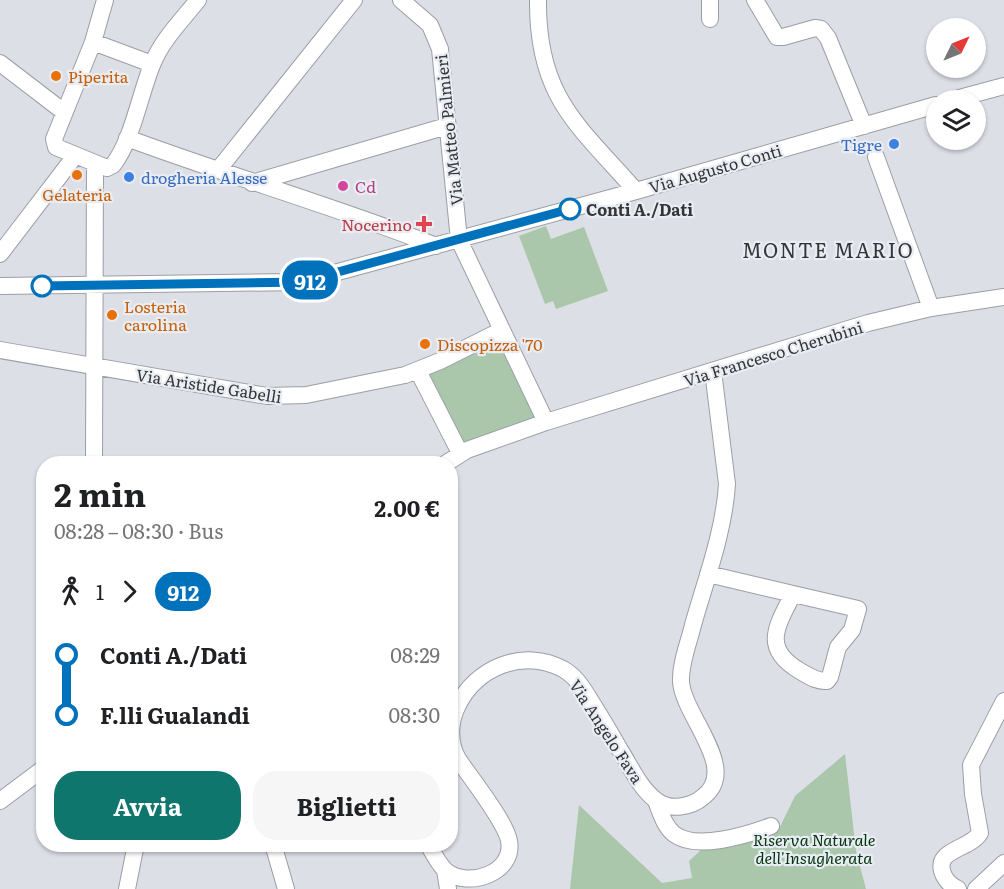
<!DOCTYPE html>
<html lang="it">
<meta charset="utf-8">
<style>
:root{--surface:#fff;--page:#f6f6f6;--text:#202124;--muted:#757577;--accent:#0f766e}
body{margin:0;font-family:Literata,serif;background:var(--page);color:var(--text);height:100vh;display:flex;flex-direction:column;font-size:22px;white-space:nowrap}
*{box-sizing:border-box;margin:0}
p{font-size:20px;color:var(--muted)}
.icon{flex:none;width:33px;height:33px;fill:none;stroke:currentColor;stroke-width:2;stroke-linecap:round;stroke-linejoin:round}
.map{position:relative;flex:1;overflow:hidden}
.sheet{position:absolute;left:36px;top:456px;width:422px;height:396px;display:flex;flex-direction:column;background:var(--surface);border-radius:24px;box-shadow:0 2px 4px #0004}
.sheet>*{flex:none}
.badge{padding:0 12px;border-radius:20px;font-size:21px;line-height:39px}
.needle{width:39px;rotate:47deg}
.fabs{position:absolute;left:926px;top:18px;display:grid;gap:12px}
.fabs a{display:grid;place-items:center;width:60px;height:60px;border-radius:50%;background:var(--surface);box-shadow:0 2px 4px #0004;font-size:30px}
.map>.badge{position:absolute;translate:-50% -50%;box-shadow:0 0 0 3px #fff}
.legs{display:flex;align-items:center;gap:9px;height:66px;padding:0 18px;font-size:20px}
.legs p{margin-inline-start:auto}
.summary{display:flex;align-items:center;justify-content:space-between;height:102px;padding:0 18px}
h1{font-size:33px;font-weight:700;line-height:45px}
.primary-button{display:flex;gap:12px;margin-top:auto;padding:12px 18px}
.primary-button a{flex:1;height:69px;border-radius:24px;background:var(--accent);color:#fff;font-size:24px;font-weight:700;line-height:69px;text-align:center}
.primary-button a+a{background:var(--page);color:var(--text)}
ul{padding:0 18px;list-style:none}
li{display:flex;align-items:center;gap:21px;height:60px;font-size:22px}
li i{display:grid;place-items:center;width:9px;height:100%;margin:0 8px;background:currentColor}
li i::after{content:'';width:15px;height:15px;margin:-8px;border:4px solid;border-radius:50%;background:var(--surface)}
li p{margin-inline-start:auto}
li:first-child i{background:linear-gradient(#0000 50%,currentColor 0)}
li:last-child i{background:linear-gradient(currentColor 50%,#0000 0)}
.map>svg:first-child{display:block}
.green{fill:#aac7ac}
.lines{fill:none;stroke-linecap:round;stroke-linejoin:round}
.minor-casing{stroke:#9b9ea4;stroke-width:18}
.minor{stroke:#fff;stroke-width:16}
.line-1-casing{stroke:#fff;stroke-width:14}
.line-1{stroke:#0072bc;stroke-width:9}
.food-dot{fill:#e8710a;stroke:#e9ecf3;stroke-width:2}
.shop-dot{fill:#3f7fe0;stroke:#e9ecf3;stroke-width:2}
.hotel-dot{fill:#d1479c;stroke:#e9ecf3;stroke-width:2}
.stop-1-dot{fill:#fff;stroke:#0072bc;stroke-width:3}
.health-dot{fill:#e0444e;stroke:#e9ecf3;stroke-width:2}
.labels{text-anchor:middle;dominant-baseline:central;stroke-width:4.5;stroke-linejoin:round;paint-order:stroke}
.food-label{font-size:16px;fill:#c56008;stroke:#e9ecf3;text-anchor:start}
.street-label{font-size:16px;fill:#353639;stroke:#e9ecf3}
.shop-label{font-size:16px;fill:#366cbe;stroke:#e9ecf3;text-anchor:end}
.hotel-label{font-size:16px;fill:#b23c85;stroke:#e9ecf3;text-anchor:start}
.stop-label{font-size:16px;font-weight:bold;fill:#353639;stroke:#e9ecf3;text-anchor:start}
.health-label{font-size:16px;fill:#be3a42;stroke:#e9ecf3;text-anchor:end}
.park-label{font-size:16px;font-style:italic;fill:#01350c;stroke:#e9ecf3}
.quarter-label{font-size:20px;letter-spacing:1.5px;fill:#353639;stroke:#e9ecf3}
</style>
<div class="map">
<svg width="1004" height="889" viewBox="0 0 1004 889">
<rect width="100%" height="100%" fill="#dcdfe6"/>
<path class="green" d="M546,226l5,13 33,-12 24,64 -52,18 -3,-8 -8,3 -26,-68z
M499,336l41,82 -78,27 -36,-74z
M845,754l11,97 10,38h-296l9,-84 83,78 30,-5 -3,-17 13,-12 76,-18 17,-35z"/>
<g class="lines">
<defs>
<path id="minor" d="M401,0l29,25 10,24 19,191 87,182
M538,0c-1,97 40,125 98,191
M755,0l22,37h6l32,-9 6,1 7,9 36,88
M710,19v-19
M93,42l12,-42
M0,63l64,49
M152,64l-59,-22 -39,97 2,8 51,21 6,-3c19,-24 27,-71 39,-100 9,-24 30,-45 46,-65
M952,100l52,-14
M127,138c102,38 207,68 309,108
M876,157l55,151
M218,170l136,-170
M252,183l195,-57
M0,254l75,-98
M0,286l301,-4 335,-91 300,-86
M0,350l267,46 39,-1 99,-20 35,-14 62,-31
M418,371l42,82
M94,464l1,-300
M445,464l22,-14 79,-28 322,-99 63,-15 73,-11
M708,574l85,20
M793,594l65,15 -6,21 -14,17 -8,30 -3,4c-10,1 -18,-5 -27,-10 -39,-23 -23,-45 -7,-77z
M0,801l44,-33
M656,801c5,12 8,25 18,33 22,17 73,1 97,-8
M273,844l13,45
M428,844c5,9 11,21 18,27 22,18 69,2 63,-30 -3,-19 -39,-64 -51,-82 -9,-16 -9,-35 -1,-52 19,-40 66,-59 106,-38 14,8 21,21 29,34 10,16 19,31 28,47 11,17 20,39 37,51 13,10 34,6 46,-4 37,-28 -19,-80 -22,-115 -1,-18 8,-40 12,-57 13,-46 31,-93 34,-141l-14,-113
M445,870l3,19
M127,889l9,-45
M958,889c-6,-3 -11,-7 -14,-13 -13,-27 26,-26 36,-43l-7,-39 -2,-29 33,-64
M976,889l28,-26"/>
</defs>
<use href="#minor" class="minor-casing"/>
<use href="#minor" class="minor"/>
</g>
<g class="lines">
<defs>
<path id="line-1" d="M42,286l259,-4 269,-73"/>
</defs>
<use href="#line-1" class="line-1-casing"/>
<use href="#line-1" class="line-1"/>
</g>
<g class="food-dot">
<circle cx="56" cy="76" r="6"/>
<circle cx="77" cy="175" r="6"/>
<circle cx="112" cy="315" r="6"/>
<circle cx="425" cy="344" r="6"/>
</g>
<g class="shop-dot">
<circle cx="894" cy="144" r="6"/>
<circle cx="129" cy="177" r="6"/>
</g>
<circle class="hotel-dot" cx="343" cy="186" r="6"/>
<g class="stop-1-dot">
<circle cx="570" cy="209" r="10"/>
<circle cx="42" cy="286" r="10"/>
</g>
<path class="health-dot" d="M421 215h6v6h6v6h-6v6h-6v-6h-6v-6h6z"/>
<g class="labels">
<g class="food-label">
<text x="68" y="76">Piperita</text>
<text x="77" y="194" text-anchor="middle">Gelateria</text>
<text x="124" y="306">Losteria<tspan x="124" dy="18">carolina</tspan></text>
<text x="437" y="344">Discopizza '70</text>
</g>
<g class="street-label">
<text transform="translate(448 130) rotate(-96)">Via Matteo Palmieri</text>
<text transform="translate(715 168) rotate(-16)">Via Augusto Conti</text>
<text transform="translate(773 353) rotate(-17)">Via Francesco Cherubini</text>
<text transform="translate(209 385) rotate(9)">Via Aristide Gabelli</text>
<text transform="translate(607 731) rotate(57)">Via Angelo Fava</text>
</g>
<g class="shop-label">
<text x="882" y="144">Tigre</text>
<text x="141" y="177" text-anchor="start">drogheria Alesse</text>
</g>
<g class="hotel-label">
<text x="355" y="186">Cd</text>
</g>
<g class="stop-label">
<text x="586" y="209">Conti A./Dati</text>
</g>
<g class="health-label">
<text x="412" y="224">Nocerino</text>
</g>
<g class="park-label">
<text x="814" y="839">Riserva Naturale<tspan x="814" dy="18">dell'Insugherata</tspan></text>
</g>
<g class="quarter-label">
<text x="828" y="249">MONTE MARIO</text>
</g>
</g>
</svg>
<div class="fabs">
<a><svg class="needle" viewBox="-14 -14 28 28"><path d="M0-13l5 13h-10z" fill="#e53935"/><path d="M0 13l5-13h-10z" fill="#757577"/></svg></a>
<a><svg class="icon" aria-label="layers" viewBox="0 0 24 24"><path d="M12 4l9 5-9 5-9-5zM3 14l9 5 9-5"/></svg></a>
</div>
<b class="badge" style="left:310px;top:280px;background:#0072bc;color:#fff">912</b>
<section class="sheet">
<div class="summary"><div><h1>2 min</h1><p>08:28 – 08:30 · Bus</p></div><b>2.00 €</b></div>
<div class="legs"><svg class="icon" aria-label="walk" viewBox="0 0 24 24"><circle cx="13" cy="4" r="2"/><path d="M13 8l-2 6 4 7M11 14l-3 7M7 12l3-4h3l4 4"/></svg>1<svg class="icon" aria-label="forward" viewBox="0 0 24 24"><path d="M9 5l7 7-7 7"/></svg><b class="badge" style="background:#0072bc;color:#fff">912</b></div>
<ul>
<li><i style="color:#0072bc"></i><b>Conti A./Dati</b><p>08:29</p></li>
<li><i style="color:#0072bc"></i><b>F.lli Gualandi</b><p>08:30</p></li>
</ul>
<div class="primary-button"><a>Avvia</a><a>Biglietti</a></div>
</section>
</div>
